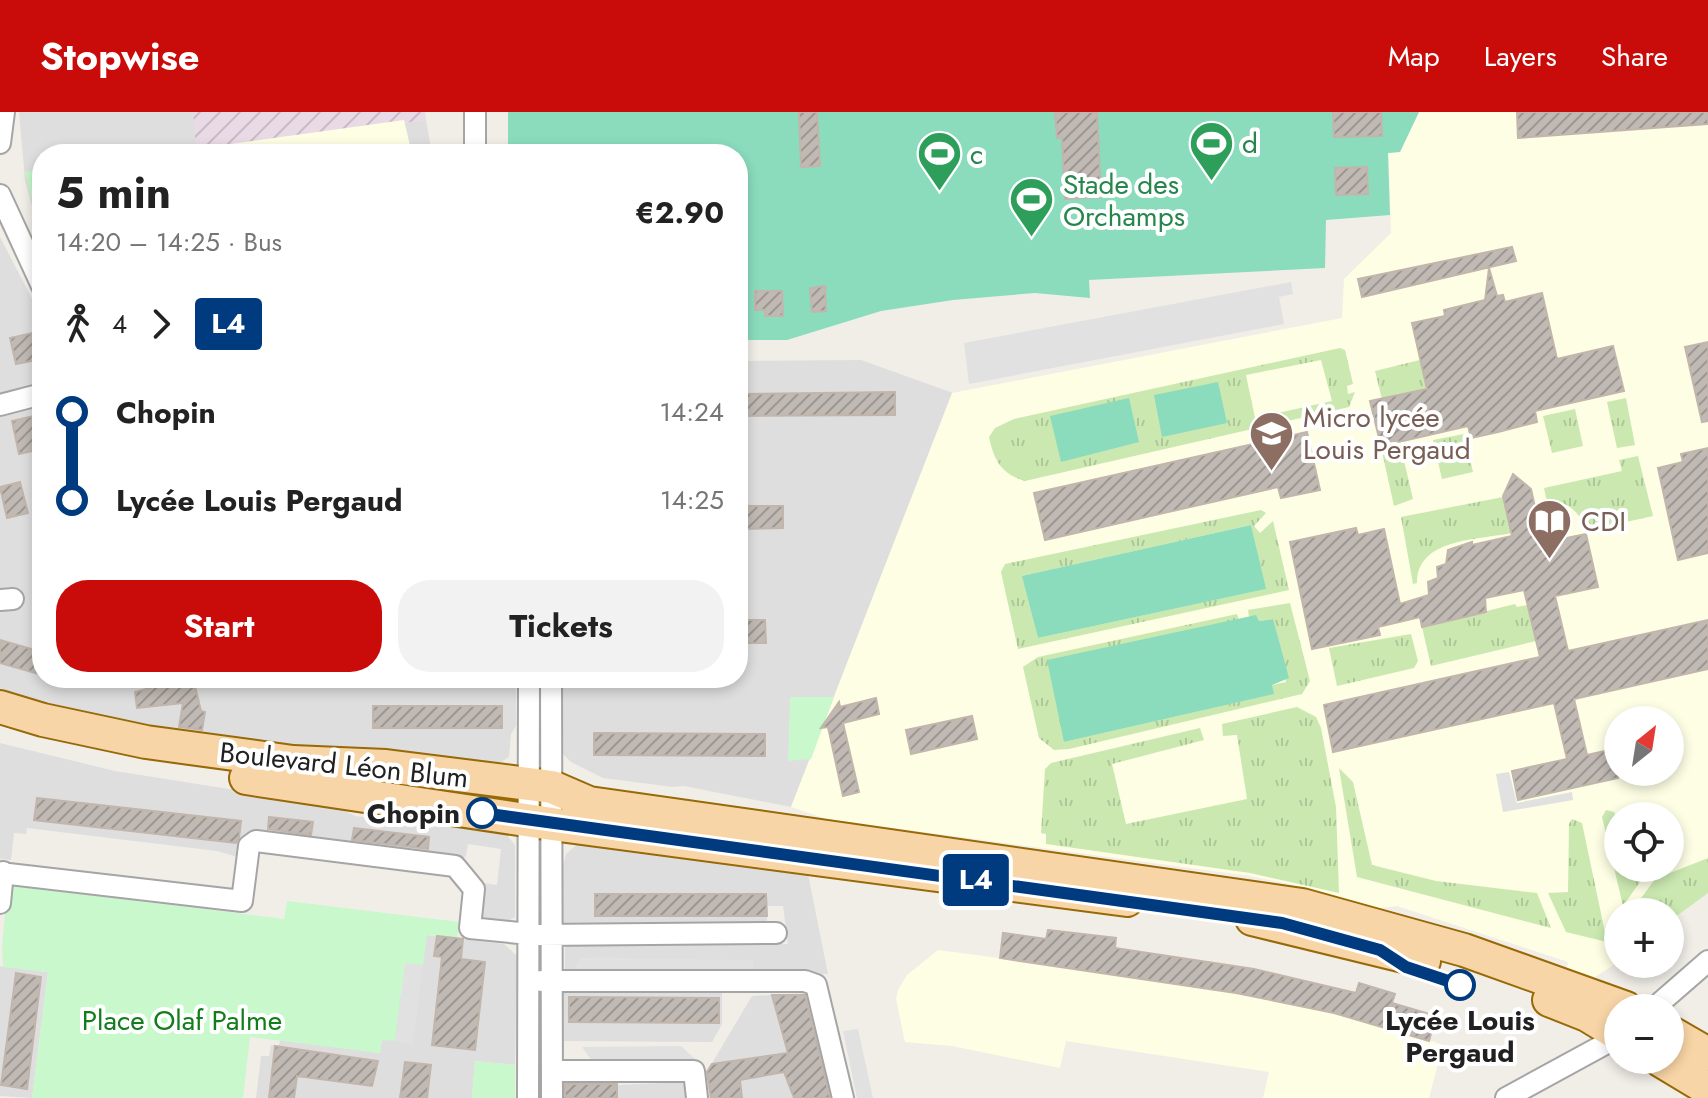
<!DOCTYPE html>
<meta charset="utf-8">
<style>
:root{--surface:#fff;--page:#f2f2f2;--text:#222;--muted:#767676;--accent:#c90b09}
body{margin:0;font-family:Jost,sans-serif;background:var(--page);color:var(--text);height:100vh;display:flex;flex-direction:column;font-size:30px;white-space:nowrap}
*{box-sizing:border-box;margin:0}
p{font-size:26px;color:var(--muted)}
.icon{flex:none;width:44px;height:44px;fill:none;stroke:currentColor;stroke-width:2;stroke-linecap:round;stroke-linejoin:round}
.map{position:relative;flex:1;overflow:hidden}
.panel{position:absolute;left:32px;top:32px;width:716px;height:544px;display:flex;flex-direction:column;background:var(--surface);border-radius:32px;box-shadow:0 4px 12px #0003}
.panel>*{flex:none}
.badge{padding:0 16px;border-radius:6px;font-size:28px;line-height:52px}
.needle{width:52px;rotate:30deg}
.fabs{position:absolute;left:1604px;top:594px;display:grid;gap:16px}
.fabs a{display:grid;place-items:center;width:80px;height:80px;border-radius:50%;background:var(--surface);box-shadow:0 4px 12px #0003;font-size:40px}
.map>.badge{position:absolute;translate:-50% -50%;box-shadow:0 0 0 4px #fff}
.legs{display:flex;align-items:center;gap:12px;height:88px;padding:0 24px;font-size:26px}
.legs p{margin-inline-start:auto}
.summary{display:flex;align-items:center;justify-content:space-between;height:136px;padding:0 24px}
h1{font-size:44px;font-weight:700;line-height:60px}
.action{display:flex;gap:16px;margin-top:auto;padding:16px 24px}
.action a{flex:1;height:92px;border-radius:32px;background:var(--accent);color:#fff;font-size:32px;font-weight:700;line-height:92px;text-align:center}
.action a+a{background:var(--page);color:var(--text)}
ul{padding:0 24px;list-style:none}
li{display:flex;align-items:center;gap:28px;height:88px;font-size:30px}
li i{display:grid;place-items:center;width:12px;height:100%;margin:0 10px;background:currentColor}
li i::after{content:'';width:20px;height:20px;margin:-10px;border:6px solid;border-radius:50%;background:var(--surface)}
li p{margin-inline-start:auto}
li:first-child i{background:linear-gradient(#0000 50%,currentColor 0)}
li:last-child i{background:linear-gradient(currentColor 50%,#0000 0)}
header{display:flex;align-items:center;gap:48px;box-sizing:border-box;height:112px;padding:0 40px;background:var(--accent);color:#fff}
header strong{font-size:38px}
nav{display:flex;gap:44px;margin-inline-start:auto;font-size:28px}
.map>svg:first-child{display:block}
.residential{fill:#dfdede}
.industrial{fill:url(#industrial-furrows)}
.education{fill:#fdfee4;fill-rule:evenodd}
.grass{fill:url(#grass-tufts);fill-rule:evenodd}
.park{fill:#c8f8cc}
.pitch{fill:#8adcbd}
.parking{fill:#e1e1e1}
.building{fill:url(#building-hatch);stroke:#c2b5ab;stroke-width:2}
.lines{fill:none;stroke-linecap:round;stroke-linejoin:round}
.street-casing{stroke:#a5a5a5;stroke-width:24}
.primary-casing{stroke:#976907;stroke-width:36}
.street{stroke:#fff;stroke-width:20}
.primary{stroke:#f8d5a6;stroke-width:32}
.line-1-casing{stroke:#fff;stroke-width:18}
.line-1{stroke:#003b80;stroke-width:12}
.stop-1-dot{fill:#fff;stroke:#003b80;stroke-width:4}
.labels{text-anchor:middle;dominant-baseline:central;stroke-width:8;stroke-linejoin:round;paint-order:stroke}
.leisure-label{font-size:28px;fill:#27864d;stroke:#fff;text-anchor:start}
.education-label{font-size:28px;fill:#785e54;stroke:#fff;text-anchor:start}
.street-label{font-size:28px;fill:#212121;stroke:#fff}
.stop-label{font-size:28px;font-weight:bold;fill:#212121;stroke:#fff;text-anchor:end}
.park-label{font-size:28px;fill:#117d1b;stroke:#fff}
</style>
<header>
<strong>Stopwise</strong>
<nav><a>Map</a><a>Layers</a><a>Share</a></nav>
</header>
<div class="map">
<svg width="1708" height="986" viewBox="0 0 1708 986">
<defs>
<pattern id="industrial-furrows" width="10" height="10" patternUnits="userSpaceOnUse" patternTransform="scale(2)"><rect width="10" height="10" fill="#e9dae6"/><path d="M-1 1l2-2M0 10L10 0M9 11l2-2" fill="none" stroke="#c8bbc5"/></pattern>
<pattern id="grass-tufts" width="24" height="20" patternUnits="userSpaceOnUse" patternTransform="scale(2)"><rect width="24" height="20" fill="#cbe8b1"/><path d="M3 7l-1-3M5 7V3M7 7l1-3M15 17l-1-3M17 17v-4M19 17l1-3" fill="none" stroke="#aec798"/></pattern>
<pattern id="building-hatch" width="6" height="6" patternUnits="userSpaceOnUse" patternTransform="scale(2)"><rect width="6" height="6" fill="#c1bab4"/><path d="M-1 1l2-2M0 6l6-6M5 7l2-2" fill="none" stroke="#9c9792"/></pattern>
</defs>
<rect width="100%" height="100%" fill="#f1eee8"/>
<path class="residential" d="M19,0h174l4,38 229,-30 6,34h-390v89l-17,-63z
M0,125l42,81v68l-42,10z
M861,248l92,33 -162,414 -107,-21 -11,1 -70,-9 -32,-16 -10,-10 2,-74h175v-317z
M42,291v275h469l5,12v36l-5,8 -2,23 -13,8 -242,-21 -15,-7 -29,-1 -114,-18 -96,-26v-280z
M0,631l115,28 215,34 26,11 53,7 34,-2 61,11 11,13v72l-7,4 -31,-4v-35l20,3 4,-36 -33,-5 -2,12 -6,5 -25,-3 -5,-6 -173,-20 -19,25 -21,-6 -190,-23 -1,6 -12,-1 -3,27 -11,-1z
M580,730l227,27 21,105h-75v-13l-172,-3 -6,13 -10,-2v-29l186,-1 1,6 36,-1 -5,-38h-16v17h-204v-57l3,-12z
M427,823l77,9 13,12 -2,109 -40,-4 -3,37h-216l5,-42h8l2,-11h8l1,-5 100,13 2,-14z
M0,854l48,6 -16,126 -32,-2z
M722,880v32l-10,18 -148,-1 -1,-48z
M807,881l4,2 23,103h-130l-2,-18 50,-84z
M618,966v7l68,-3 1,16h-123v-15z"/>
<path class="industrial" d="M193,0h232l1,8 -230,30z"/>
<path class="education" d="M1419,0h289v780l-38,29v-9h-52v50l-23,15 -28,-9 1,-6 -171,-56 -22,3 -61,-20 -64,-13 -423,-57 -36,-12 161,-414 390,-75 2,-39 47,-46 -3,-80 12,-1zM1618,608h52v52h-52zM1618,704h52v52h-52z
M404,8l8,34h-253z
M1048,818l68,8v10l138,21 102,24 3,-10 36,11 -2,9 43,13 -7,24 14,5 -14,53h-166l6,-26 -203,-31 -6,27 -108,-22 -47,-4 -9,-43 2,-9 9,-15 31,-25 61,8 4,-25 43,6z"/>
<path class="grass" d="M1340,236l5,2 8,34 -6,2 1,8 7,-2 -6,15 -324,74c-24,-7 -31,-21 -36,-44l6,-9 19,-9zM1321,248l11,41 -77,17 -9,-43z
M1420,248l7,29 -45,10 -7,-28z
M1626,286l9,47 -18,3 -10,-46z
M1575,297l8,37 -31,7 -9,-37z
M1464,322l9,38 -31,7 -9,-39z
M1401,336l12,51 -19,7 -12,-54z
M1638,344l15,60 -68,15c-3,-18 -19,-32 -38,-29l-3,-14 78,-17 -3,-11z
M1503,385l9,36c-34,7 -95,5 -95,50l-4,1 -12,-67z
M1261,398l5,3 -12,13 6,7 13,-12 16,69 -271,59 -17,-77 4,-8zM1251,413l14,64 -227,49 -15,-62z
M1290,491l20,78 -8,13 -233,55 -15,1 -15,-12 -16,-71 15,-10 199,-43 2,6 -175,122 209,-48 -1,-9 14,-3 -13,-63 -14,2 -3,-5 -7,1 -1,-7z
M1515,492l2,3 11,-2 8,36 -105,25 -9,-39z
M1411,522l7,27 -4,7 -77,18 -8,-38z
M1297,595l19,10 5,11 15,79 3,86 -89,-20 -204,-29v-10l-5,-1 4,-64 6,-6 149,-35 4,12 -92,24 14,60 121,-25 -10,-64 -14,1 -1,-12z
M1339,656l14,14 19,83 64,16 101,12 14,35 -194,-51z
M1606,698l8,2 4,10v46h19l5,11 -19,27 -21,-89z
M1572,707l10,4 25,119 -41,-10 -18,-39 20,-1 1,-68z
M1708,746v35l-38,28v-9h-39l24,-33z"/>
<path class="park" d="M42,58v73l-17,-71z
M790,585h44l-23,62 -23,2z
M20,769l20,2 9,7 235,29 3,-18 172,21 -2,16 -30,-3 -4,30 -18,-2 -10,78 -13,-1 -2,13 -130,-16 -7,61h-211l16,-126 -45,-5 -1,-22 6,-58z
M475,949l40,4v33h-43z"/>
<path class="pitch" d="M508,0h911l-19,40 -12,1 2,62 -64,5 -1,48 -236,12 1,18 -55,-5 -82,7 -72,11 -94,29h-49v-186h-230z
M1218,270l9,41 -65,14 -8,-42z
M1129,286l10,44 -78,20 -11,-46z
M1251,413l15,64 -228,49 -16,-62z
M1256,503l3,6 14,-2 16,59 -17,7 2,9 -210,48 -17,-82z"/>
<path class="parking" d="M1291,170l2,12 -14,3 5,27 -315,60 -5,-41z
M1509,660l8,31 55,-11 1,8 -70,12 -7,-38z
M580,846l173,2v14l-178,-3z
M405,851l18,2 -10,79 -18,-3z
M858,917l15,69h-16l-14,-67z
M681,934l14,13 -103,2 -10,-14z"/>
<path class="building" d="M799,0h18l3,54 -19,1z
M1055,0h42l4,85 -36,2 -3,-62 -5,1z
M1333,0h48l1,24 -48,1z
M1517,0h191v12l-190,14z
M1367,55l1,27 -32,1 -1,-27z
M1512,135l4,14 -154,36 -4,-18z
M1489,156l8,28 6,-1 2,7 37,-9 15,66 56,-13 11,45 -89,20 2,11 -39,10 -27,6 -3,-12 -87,20 -11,-45 57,-12 -15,-66 33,-7 -1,-6 41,-10z
M825,174l1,25 -14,1 -2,-24z
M755,179h27l1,25h-18v-6h-10z
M42,219v28l-26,5 -6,-26z
M1708,230v79l-6,1 -17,-75z
M895,280v23l-157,1v-22z
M34,304l7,33 -22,5 -7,-33z
M1307,320l13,58 -39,8 -3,-11 -233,53 -11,-47z
M1708,336v105l-30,7 -20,-92 25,-6 -2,-8z
M1513,362l18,15 12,54 43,-9 12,53 -43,9 13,55 140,-31v49l-134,30 13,56 31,-7v30l-100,22 -6,-29 55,-12 -13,-56 -221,49 -9,-47 216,-48 -16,-67 -39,8 1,14 -64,15 -2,-10 -42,10 2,8 -68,14 -22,-107 66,-14 2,7 26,-6 16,75 29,-9 -1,-13 10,-4 -1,-11 9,-3 2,-14 24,-8v3l40,-9 -9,-40z
M20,370l8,31 -21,5 -7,-31z
M738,394h45v22l-45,1z
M738,508h27l1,23h-28z
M0,528l42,12v23l-42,-12z
M186,566h7l8,33 4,1 -3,18 -23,-3 4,-24 -46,5 -2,-16z
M876,586l3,16 -36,9 16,69 -16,4 -15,-69 -7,1 18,-26 1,5z
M373,594h129v22h-129z
M972,604l5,23 -66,15 -5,-24z
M594,621l171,1v22l-171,-1z
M37,686l204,23 -2,17 -3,5 -202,-23z
M269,705l44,5 -2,13 -43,-6z
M354,716l75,9 -1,12 -76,-9z
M595,782h171l1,22h-172z
M1048,818l68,8 -1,10 139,21 102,24 3,-10 36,11 -3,9 44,13 -7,25 -95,-28 -98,-20 -236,-35 3,-25 43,6z
M437,824l26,3 -2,20 24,3 -10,88 -43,-5 10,-88 -8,-1z
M16,861l25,4 -14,112 -26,-4z
M772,883h33l25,103h-36l-10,-26 -44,8 2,18h-31l-4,-26 5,-8 76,-11z
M569,885l150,1v25l-150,-1z
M275,934l103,15 -6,25 -75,-10 -3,22h-25z
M405,950l26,3 -4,33h-27z
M565,972h52v14h-52z"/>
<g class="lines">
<defs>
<path id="street" d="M475,0v42
M0,31l4,-31
M0,83l42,91
M0,293l42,-11
M0,488l13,-1
M551,566l1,420
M0,761l242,28 7,-55 7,-5 199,25 19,23 -4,39 69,7 237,-2
M0,791l3,-31
M541,869h264l11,4 27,113
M1654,896l54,-47
M552,959h142l3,27
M528,986l1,-420
M1506,986l112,-61"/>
<path id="primary" d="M0,595l43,13 103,22 147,20 93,4 166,21 37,16 713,102 162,45 162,58
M246,666l306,46 575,76
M1252,807l172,42
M1549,888l38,15 31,19
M1670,920l38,22
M1660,948l48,29"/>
</defs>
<use href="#street" class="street-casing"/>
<use href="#primary" class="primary-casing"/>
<use href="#street" class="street"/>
<use href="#primary" class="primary"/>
</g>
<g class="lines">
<defs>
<path id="line-1" d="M482,701l800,110 98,27 26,17 54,18"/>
</defs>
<use href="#line-1" class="line-1-casing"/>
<use href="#line-1" class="line-1"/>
</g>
<defs>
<symbol id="stadium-pin" viewBox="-11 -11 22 30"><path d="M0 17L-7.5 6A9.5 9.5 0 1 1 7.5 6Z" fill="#2e9e5b" stroke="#fff"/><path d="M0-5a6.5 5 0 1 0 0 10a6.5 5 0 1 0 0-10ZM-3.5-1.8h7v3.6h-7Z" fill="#fff"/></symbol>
<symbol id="school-pin" viewBox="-11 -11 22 30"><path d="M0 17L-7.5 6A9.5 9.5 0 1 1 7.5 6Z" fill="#8d6e63" stroke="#fff"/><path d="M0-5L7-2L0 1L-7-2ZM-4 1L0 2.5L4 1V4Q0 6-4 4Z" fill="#fff"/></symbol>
<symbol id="library-pin" viewBox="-11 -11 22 30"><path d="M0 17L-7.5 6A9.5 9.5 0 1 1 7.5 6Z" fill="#8d6e63" stroke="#fff"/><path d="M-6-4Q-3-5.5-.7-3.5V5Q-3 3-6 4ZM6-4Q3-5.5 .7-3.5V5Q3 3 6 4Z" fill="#fff"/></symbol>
</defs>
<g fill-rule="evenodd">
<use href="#stadium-pin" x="1186" y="6" width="51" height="69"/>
<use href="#stadium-pin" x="914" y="16" width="51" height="69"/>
<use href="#stadium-pin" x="1006" y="62" width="51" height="69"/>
<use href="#school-pin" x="1246" y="296" width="51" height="69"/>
<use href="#library-pin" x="1524" y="384" width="51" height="69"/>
</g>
<g class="stop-1-dot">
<circle cx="482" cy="701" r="14"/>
<circle cx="1460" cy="873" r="14"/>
</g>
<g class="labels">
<g class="leisure-label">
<text x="1242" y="31">d</text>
<text x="970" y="42">c</text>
<text x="1063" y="72">Stade des<tspan x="1063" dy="32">Orchamps</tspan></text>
</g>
<g class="education-label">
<text x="1303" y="305">Micro lycée<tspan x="1303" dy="32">Louis Pergaud</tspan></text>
<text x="1581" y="409">CDI</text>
</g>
<g class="street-label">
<text transform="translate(344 653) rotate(6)">Boulevard Léon Blum</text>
</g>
<g class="stop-label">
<text x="460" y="701">Chopin</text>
<text x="1460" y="908" text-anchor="middle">Lycée Louis<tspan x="1460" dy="32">Pergaud</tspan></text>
</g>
<g class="park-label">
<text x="182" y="908">Place Olaf Palme</text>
</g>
</g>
</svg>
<div class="fabs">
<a><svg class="needle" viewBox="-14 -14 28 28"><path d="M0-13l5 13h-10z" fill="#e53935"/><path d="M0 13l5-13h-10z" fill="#767676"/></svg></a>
<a><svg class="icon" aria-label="locate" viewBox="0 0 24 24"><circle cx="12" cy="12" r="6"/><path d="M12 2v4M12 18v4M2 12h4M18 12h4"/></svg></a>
<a>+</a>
<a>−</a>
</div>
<b class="badge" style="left:976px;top:768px;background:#003b80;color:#fff">L4</b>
<section class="panel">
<div class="summary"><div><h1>5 min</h1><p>14:20 – 14:25 · Bus</p></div><b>€2.90</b></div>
<div class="legs"><svg class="icon" aria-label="walk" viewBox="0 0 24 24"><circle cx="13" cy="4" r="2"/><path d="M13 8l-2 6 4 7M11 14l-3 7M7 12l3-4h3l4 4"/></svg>4<svg class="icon" aria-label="forward" viewBox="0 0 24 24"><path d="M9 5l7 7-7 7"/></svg><b class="badge" style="background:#003b80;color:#fff">L4</b></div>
<ul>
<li><i style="color:#003b80"></i><b>Chopin</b><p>14:24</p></li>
<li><i style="color:#003b80"></i><b>Lycée Louis Pergaud</b><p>14:25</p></li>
</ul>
<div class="action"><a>Start</a><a>Tickets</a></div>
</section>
</div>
